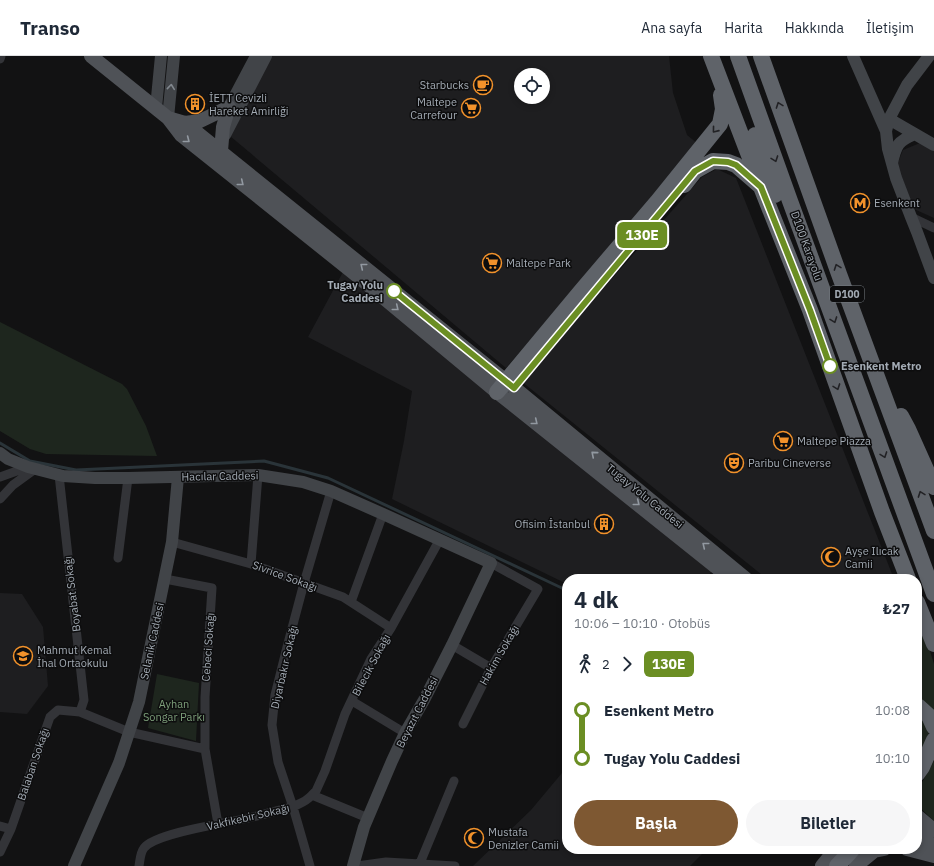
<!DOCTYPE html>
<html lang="tr">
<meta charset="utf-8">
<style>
:root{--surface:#fff;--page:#f6f6f7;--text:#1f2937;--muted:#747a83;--line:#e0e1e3;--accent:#7e5832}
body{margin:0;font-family:"IBM Plex Sans",sans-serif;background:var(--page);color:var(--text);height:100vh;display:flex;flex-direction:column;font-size:15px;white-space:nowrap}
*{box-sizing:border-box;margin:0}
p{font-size:13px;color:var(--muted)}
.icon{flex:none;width:22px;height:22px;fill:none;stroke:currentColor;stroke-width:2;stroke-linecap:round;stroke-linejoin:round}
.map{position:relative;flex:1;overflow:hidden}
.details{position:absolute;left:562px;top:518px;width:360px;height:280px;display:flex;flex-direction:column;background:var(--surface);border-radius:16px;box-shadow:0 2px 6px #0003}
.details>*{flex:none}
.badge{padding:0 8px;border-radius:6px;font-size:14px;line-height:26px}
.controls{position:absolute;left:514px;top:12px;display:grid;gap:8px}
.controls a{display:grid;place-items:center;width:36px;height:36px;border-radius:50%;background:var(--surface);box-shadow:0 2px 6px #0003;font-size:20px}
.map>.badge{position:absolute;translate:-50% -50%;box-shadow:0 0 0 2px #fff}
.legs{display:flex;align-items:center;gap:6px;height:44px;padding:0 12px;font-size:13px}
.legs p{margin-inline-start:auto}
.head{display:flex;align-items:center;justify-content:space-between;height:68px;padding:0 12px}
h1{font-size:22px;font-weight:700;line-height:30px}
.cta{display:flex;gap:8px;margin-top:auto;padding:8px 12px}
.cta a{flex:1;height:46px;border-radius:24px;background:var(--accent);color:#fff;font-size:16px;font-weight:700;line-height:46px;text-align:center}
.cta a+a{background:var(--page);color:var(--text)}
ul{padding:0 12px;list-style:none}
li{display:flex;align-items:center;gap:14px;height:48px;font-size:15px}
li i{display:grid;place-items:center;width:6px;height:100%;margin:0 5px;background:currentColor}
li i::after{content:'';width:10px;height:10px;margin:-5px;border:3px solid;border-radius:50%;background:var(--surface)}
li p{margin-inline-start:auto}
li:first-child i{background:linear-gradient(#0000 50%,currentColor 0)}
li:last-child i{background:linear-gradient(currentColor 50%,#0000 0)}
header{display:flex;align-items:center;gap:24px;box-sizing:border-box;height:56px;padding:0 20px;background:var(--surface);border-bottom:1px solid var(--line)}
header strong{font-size:19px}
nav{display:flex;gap:22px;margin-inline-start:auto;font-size:14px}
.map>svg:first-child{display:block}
.built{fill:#1e1e20;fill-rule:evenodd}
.green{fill:#1e261e}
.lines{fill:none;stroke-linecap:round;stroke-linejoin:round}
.stream{stroke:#2a3439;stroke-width:3}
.street{stroke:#333438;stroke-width:9}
.secondary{stroke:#414448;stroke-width:12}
.primary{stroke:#4f5257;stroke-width:14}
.highway{stroke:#5f6369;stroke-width:16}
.oneway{stroke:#81878e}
.oneway2{stroke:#222225}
.oneway3{stroke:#9299a1}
.line-1-casing{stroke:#fff;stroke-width:9}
.line-1{stroke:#6b8e23;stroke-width:6}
.stop-1-dot{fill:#fff;stroke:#6b8e23;stroke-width:2}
.labels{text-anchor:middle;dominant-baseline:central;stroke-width:3;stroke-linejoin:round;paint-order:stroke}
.shield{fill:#0d0d0e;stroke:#767c82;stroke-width:1}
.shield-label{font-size:10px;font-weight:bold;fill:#a3abb4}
.poi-label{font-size:11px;fill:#a3abb4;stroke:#0d0d0e;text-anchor:start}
.street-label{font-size:11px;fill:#a3abb4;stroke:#0d0d0e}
.stop-label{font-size:11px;font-weight:bold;fill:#a3abb4;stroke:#0d0d0e;text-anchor:end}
.park-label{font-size:11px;fill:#7d9f7a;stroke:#0d0d0e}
</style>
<header>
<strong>Transo</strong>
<nav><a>Ana sayfa</a><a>Harita</a><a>Hakkında</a><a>İletişim</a></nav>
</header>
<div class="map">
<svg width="934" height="810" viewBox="0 0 934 810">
<rect width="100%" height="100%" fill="#121213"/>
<path class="built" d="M267,0h402l4,37 14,42 11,9 -192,224 -276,-232zM521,19h22v22h-22z
M920,87l14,8v67l-20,-9 -17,-44 6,-15z
M717,113l19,9 158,401h-127l-246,-198 181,-204z
M343,216l371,297 -9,10h-138v5l-175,-85 12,-58 8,-50 -104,-54z
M0,537l22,1 21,33 5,59 -21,28 -27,-2z
M567,711v82h140l-17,17h-217l58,-56z"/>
<path class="green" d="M0,266l122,62 5,5 19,37 11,30 -111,-2 -16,-5 -30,-18z
M925,579l9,29v51l-17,-14v-59l1,-4z
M157,618l42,9 -3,58 -48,-13z
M917,656l12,18 -1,12 -11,24z
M934,705v60l-17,-16v-14z"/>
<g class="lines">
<path class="stream" d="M0,387l30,18 46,9 188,-9 64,17 236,111 3,3"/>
<path class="street" d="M0,3l1,-3
M911,161l23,11
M59,419l25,225 -4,12
M0,421l28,-10
M0,443l13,-14 22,-16
M172,486l79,22 92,33 48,31
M118,502l10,-80
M251,508l7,-89
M165,523l47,9 -7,109v52l13,75
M351,546l32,-88
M452,589l39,23
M352,645l53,32
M463,668l28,-56 47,-79 -47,-26
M312,739l4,-4 9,-20 20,-57 26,-55 20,-31 49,-89
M0,770l11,3
M0,796l11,-23 39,-112 8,-7 22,2 49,20 76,17
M420,807l34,-82
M139,810c1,-5 1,-13 5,-18 11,-14 70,-23 90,-27 13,-2 26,-6 39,-9 13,-4 29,-6 39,-17l56,23
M310,810l-17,-59 -15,-45 -6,-37 3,-30 12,-48 17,-64 27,-92
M357,810l29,-4 69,4"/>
<path class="secondary" d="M853,0l33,75
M929,0l-22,29 -18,34 -3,12 2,18 8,29 15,39 6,15 17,46
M229,51l27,-51
M156,52l5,-52
M168,62l6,-62
M889,63l45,26
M225,79l41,-79
M892,107c4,-18 6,-22 23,-29
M0,397l8,6 20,8 35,9 32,2h33l130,-3 45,7 28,9 52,23 108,49 -39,82 -28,55 -19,33 -13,28 -28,66 -11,39
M74,810l45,-103 20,-61 33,-160 6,-65"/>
<path class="primary" d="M91,0l77,62 13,17 174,139 142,118 234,187
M168,62l17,5 321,258 240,198
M185,67l15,-2 29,-14
M214,100l7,-5 2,-24 6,-20
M917,760l17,14
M917,778l9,7 8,4
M907,793l27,7
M822,810l14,-17
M856,810l18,-15 10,-2"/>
<path class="highway" d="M711,0l50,131 49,123 72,202 26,67
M738,0l52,145 144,393
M761,0l78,218 95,257
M755,79l20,60
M684,129l11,-14 18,-10 15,1 8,3 23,20
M497,336l84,-101 76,-89 63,-78 3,-15 -2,-14
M901,360l7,13 26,58
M917,546l17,42
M917,650l2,1 10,9 5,11
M917,718l5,-7 12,-27
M837,810l16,-17"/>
</g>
<defs><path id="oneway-chevron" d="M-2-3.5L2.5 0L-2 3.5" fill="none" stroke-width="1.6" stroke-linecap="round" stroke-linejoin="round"/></defs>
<use class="oneway" href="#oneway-chevron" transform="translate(171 31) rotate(-84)"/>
<g class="oneway2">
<use href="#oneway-chevron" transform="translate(779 49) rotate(-110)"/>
<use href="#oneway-chevron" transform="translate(715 74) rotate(129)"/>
<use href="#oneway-chevron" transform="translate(775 103) rotate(70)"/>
<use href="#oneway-chevron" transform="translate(837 211) rotate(-110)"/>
<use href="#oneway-chevron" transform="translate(834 264) rotate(70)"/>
<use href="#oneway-chevron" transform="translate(837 331) rotate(70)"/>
<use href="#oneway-chevron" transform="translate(884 399) rotate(70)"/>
<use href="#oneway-chevron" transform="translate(921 438) rotate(-110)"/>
</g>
<g class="oneway3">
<use href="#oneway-chevron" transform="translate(187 84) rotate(38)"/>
<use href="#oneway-chevron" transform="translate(241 127) rotate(39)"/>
<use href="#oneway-chevron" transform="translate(363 210) rotate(-141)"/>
<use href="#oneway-chevron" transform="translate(396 252) rotate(39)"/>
<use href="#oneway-chevron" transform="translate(535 366) rotate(39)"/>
<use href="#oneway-chevron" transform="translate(594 398) rotate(-140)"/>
<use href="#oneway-chevron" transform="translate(637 447) rotate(39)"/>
<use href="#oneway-chevron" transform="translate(705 489) rotate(-141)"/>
</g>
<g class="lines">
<defs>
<path id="line-1" d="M394,235l120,97 181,-217 18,-10 15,1 8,3 25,22 49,123 20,56"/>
</defs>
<use href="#line-1" class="line-1-casing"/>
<use href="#line-1" class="line-1"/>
</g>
<defs>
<symbol id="cafe-ring" viewBox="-11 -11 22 22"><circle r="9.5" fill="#0d0d0e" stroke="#f2922b" stroke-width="1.5"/><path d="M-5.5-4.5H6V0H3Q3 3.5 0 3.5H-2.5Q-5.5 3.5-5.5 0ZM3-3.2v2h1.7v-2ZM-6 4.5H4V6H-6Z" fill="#f2922b"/></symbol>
<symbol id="building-ring" viewBox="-11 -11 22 22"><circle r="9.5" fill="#0d0d0e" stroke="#f2922b" stroke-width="1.5"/><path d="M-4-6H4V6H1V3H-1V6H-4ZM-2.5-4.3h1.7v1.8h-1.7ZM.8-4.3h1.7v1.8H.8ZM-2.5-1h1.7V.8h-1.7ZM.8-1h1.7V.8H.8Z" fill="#f2922b"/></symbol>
<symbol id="supermarket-ring" viewBox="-11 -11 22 22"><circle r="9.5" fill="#0d0d0e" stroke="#f2922b" stroke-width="1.5"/><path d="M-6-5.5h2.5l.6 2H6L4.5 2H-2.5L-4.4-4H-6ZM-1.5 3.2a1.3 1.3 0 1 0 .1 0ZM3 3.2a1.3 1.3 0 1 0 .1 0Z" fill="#f2922b"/></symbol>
<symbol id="metro-ring" viewBox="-11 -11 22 22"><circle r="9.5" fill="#0d0d0e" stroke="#f2922b" stroke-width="1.5"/><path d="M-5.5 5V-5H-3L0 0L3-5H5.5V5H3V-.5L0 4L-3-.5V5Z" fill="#f2922b"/></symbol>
<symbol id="theatre-ring" viewBox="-11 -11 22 22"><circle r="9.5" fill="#0d0d0e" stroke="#f2922b" stroke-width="1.5"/><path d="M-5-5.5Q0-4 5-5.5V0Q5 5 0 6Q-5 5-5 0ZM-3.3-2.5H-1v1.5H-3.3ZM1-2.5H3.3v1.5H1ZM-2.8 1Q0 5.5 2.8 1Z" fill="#f2922b"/></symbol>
<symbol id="mosque-ring" viewBox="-11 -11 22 22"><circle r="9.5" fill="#0d0d0e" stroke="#f2922b" stroke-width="1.5"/><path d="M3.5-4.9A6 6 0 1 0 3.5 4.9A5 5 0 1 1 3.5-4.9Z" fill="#f2922b"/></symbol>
<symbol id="school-ring" viewBox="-11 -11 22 22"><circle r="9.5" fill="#0d0d0e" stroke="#f2922b" stroke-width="1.5"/><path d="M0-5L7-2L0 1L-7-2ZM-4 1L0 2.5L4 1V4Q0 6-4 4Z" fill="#f2922b"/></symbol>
</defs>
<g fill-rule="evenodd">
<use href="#cafe-ring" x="472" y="18" width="22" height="22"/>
<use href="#building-ring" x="184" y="37" width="22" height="22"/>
<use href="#supermarket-ring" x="460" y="41" width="22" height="22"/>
<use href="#metro-ring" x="849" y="136" width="22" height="22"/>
<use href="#supermarket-ring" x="481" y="196" width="22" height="22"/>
<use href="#supermarket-ring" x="772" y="374" width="22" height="22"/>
<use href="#theatre-ring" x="723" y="396" width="22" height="22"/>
<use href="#building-ring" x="593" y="457" width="22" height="22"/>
<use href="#mosque-ring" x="820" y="490" width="22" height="22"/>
<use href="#school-ring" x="12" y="589" width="22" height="22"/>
<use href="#mosque-ring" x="463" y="771" width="22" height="22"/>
</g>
<g class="stop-1-dot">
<circle cx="394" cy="235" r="7"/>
<circle cx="830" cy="310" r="7"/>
</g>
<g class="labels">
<rect class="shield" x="830" y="230" width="34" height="16" rx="3"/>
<g class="shield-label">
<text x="847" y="238">D100</text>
</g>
<g class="poi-label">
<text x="469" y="29" text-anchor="end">Starbucks</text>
<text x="209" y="42">İETT Cevizli<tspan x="209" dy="13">Hareket Amirliği</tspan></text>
<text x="457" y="46" text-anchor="end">Maltepe<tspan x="457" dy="13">Carrefour</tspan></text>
<text x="874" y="147">Esenkent</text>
<text x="506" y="207">Maltepe Park</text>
<text x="797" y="385">Maltepe Piazza</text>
<text x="748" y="407">Paribu Cineverse</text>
<text x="590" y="468" text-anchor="end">Ofisim İstanbul</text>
<text x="845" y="495">Ayşe Ilıcak<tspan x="845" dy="13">Camii</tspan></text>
<text x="37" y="594">Mahmut Kemal<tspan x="37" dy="13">İhal Ortaokulu</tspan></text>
<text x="488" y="776">Mustafa<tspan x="488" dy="13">Denizler Camii</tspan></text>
</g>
<g class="street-label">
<text transform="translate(807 190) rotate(70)">D100 Karayolu</text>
<text transform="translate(220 420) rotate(-1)">Hacılar Caddesi</text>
<text transform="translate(645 440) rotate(39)">Tugay Yolu Caddesi</text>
<text transform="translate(285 520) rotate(20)">Sivrice Sokağı</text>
<text transform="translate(72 538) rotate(-97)">Boyabat Sokağı</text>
<text transform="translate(152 585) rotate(-78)">Selanik Caddesi</text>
<text transform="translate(208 591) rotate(-86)">Cebeci Sokağı</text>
<text transform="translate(499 599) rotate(-60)">Hakim Sokağı</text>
<text transform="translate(371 609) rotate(-62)">Bilecik Sokağı</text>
<text transform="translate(284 611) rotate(-77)">Diyarbakır Sokağı</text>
<text transform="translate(417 656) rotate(-63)">Beyazıt Caddesi</text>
<text transform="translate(33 708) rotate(-71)">Balaban Sokağı</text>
<text transform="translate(248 761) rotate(-13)">Vakfıkebir Sokağı</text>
</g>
<g class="stop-label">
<text x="383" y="229">Tugay Yolu<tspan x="383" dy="13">Caddesi</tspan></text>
<text x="841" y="310" text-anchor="start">Esenkent Metro</text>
</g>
<g class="park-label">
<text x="174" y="648">Ayhan<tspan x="174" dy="13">Songar Parkı</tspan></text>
</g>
</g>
</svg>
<div class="controls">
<a><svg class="icon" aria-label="locate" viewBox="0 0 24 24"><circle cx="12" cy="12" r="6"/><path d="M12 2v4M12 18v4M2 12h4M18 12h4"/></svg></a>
</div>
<b class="badge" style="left:642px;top:179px;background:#6b8e23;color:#fff">130E</b>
<section class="details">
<div class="head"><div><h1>4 dk</h1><p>10:06 – 10:10 · Otobüs</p></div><b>₺27</b></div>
<div class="legs"><svg class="icon" aria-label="walk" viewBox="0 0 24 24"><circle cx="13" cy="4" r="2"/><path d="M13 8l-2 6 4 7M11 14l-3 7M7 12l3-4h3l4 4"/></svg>2<svg class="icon" aria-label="forward" viewBox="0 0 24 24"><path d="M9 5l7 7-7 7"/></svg><b class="badge" style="background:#6b8e23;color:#fff">130E</b></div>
<ul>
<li><i style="color:#6b8e23"></i><b>Esenkent Metro</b><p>10:08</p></li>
<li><i style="color:#6b8e23"></i><b>Tugay Yolu Caddesi</b><p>10:10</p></li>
</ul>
<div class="cta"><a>Başla</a><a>Biletler</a></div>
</section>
</div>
